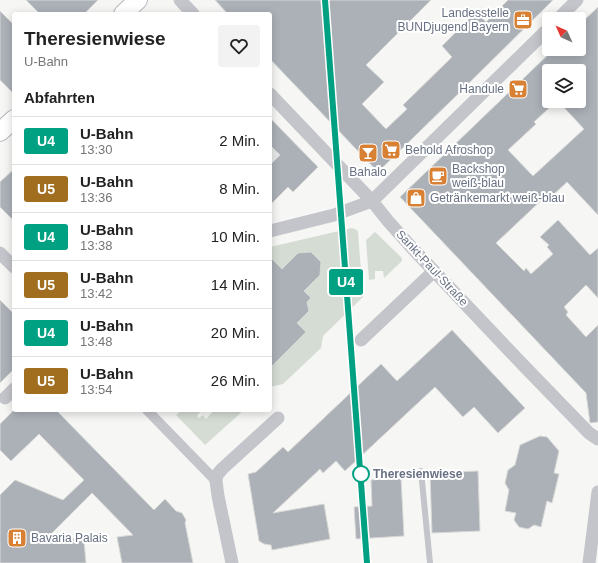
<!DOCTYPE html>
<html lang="de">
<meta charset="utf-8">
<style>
:root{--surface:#fff;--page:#f2f2f2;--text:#222;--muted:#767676;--line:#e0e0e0}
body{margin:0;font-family:Helvetica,sans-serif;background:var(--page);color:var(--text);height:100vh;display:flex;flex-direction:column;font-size:15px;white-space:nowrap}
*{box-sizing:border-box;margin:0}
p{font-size:13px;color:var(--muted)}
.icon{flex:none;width:22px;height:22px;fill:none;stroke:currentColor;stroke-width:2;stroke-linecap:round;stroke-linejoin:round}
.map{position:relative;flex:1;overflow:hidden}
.side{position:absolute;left:12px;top:12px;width:260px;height:400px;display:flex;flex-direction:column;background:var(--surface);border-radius:4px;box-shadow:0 2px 10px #0003}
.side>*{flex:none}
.badge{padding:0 8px;border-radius:3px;font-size:14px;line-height:26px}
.needle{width:26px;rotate:315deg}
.buttons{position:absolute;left:542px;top:12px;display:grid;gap:8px}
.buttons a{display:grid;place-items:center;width:44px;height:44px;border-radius:4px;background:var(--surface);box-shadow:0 2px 10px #0003;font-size:20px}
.map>.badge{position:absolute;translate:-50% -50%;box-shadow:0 0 0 2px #fff}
h2{padding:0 12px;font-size:15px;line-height:36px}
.round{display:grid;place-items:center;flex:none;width:42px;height:42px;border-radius:4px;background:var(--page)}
.headline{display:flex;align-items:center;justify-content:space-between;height:68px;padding:0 12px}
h1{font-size:19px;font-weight:700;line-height:30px}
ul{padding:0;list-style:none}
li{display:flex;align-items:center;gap:12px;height:48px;padding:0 12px;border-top:1px solid var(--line)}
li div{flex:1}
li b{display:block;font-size:15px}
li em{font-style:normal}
li .badge{min-width:44px;font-weight:700;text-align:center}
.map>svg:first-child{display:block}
.built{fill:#e7e8e8}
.green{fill:#d5dcd4}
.building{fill:#acb1b8;stroke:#d8d9d7;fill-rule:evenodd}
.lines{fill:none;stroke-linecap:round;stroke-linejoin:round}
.secondary-casing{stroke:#b6b8be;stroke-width:20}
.service{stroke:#c3c5ca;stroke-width:6}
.pedestrian{stroke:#c3c5ca;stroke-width:10}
.minor{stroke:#c3c5ca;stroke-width:13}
.secondary{stroke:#fff;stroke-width:18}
.line-casing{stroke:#fff;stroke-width:9}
.line{stroke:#00a082;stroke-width:6}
.stop-dot{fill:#fff;stroke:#00a082;stroke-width:2}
.labels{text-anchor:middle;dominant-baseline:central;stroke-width:4;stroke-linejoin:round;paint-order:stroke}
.poi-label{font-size:12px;fill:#687183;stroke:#fff;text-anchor:start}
.street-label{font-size:12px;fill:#687183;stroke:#fff}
.stop-label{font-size:12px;font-weight:bold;fill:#687183;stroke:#fff;text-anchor:start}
</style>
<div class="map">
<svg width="598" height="563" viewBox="0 0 598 563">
<rect width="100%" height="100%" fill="#f6f7f4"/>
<path class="built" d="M270,117l23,25 -23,23z"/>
<path class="green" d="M352,228l5,2 1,2 5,65 -40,39 -2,12 -38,36 -13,3v-19l36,-36 -9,-9 12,-12 -5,-20 16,-16 1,-13 -23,-9 -16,16 -12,-12v-10z
M375,232l27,26v3l-18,17 -1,-7h-8v8l-6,1 -3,-40z
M182,410h16l2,2 -3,4 2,2 4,-3 3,4 8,-9h30l-39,35 -29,-30z"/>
<path class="building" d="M26,0h72l-14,14h-44z
M215,0h216l-65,65 18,17 -22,22 24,25 21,-20 -4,-4 49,-48 -10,-11 34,-34 10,10 22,-22h45l-95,94 -80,78 -108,-113v-45h-42z
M598,7v208l-31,-33 -15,14 -3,-3 -53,50 28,28 2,-3 5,6 22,-20 -6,-7 2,-2 -9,-8 18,-17 32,35 8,-7v50l-12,-13 -22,22 4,5 -2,3 20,22 12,-12v97l-8,1 -4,-30 -186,-196 154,-148h25v-24zM549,71h30v30h-21l26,28 -51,47 -25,-26 28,-26 -2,-2 15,-14z
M0,11l14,14v69l-14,-14z
M270,118l48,49 -25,25 -5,-5 -18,18v-40l10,-10 -10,-10z
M14,169v52l-14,-14v-25z
M311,252l10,10 -1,13 -16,16 7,7 -4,4 2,9 -12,12 9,9 -36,36v-111l12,12 16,-16z
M0,300l14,14v55l-14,14z
M452,330l73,78 -27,25 -24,-26 -11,10 -28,-30 -90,84 -9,-10 -13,12 -3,-4 -47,44 51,-9 6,35 -58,11 -1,-5 -7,-1 -5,-3 -11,-67 8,-2 27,-25 5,5 93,-88 16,17z
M14,410h42l98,100 11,-11 11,12 6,2 4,7 -1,3 8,40h-71l-5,-26 16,-2 -41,-42 -41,41 33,7 2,22h-86v-68l15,-15 48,20 21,-20 -45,-46 -28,27 -11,-11v-26z
M540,436l7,1 12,14 -5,22 5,1 -7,29 -5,-2 -6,26 -7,-2 -6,4 -9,-2 -5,-7 2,-7 -11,-2 4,-21 -4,-7 3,-13 7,-5 5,-20z
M478,471l2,60 -48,2 -2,-60z
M401,478l3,58 -48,3 -2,-32 18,-1 -1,-26z"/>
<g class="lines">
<defs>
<path id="secondary" d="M123,14l15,-14
M0,132l14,-13"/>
</defs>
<use href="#secondary" class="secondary-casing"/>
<path class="service" d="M421,471l9,92"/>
<path class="pedestrian" d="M147,410l69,71"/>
<path class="minor" d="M180,0l13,14
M558,19l19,-19
M270,94l102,107 16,20 25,28 112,118 64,66 9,6
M270,231l64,-16 38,-14 177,-173
M0,253l14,14
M361,340l73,-69
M5,398l9,-9
M232,563l-14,-67 -2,-15 1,-6 5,-6 56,-51
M589,563l9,-71"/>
<use href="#secondary" class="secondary"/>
</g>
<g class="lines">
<defs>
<path id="line" d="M325,0l42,563"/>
</defs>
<use href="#line" class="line-casing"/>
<use href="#line" class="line"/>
</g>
<defs>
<symbol id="office-square" viewBox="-11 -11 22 22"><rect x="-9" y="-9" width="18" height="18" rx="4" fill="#d88033" stroke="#fff"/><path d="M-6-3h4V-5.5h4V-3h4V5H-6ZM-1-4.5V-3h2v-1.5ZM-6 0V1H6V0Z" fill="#fff"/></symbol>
<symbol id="supermarket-square" viewBox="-11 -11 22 22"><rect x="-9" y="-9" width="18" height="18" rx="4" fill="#d88033" stroke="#fff"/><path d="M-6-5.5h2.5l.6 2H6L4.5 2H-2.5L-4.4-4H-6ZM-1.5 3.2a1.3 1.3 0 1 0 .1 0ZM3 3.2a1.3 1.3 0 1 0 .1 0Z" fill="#fff"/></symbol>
<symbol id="bar-square" viewBox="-11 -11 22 22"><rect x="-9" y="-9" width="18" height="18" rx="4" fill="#d88033" stroke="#fff"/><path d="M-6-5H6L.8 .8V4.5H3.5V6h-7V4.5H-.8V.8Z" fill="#fff"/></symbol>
<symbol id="cafe-square" viewBox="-11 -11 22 22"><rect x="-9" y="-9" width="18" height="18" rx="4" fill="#d88033" stroke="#fff"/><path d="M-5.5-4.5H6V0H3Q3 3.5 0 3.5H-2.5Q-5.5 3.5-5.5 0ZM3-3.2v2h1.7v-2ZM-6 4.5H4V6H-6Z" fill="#fff"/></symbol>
<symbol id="shop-square" viewBox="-11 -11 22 22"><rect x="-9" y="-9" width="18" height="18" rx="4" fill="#d88033" stroke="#fff"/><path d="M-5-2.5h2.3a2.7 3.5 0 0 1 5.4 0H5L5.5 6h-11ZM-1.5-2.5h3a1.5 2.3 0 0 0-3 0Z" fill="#fff"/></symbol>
<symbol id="building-square" viewBox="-11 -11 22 22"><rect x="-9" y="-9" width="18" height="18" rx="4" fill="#d88033" stroke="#fff"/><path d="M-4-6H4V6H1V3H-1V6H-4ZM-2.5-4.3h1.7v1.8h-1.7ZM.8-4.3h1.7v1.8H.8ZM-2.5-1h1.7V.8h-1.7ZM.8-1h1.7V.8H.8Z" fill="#fff"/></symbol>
</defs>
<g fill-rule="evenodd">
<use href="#office-square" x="512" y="9" width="22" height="22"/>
<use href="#supermarket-square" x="507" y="78" width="22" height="22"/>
<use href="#supermarket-square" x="380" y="139" width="22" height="22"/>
<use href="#bar-square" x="357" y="142" width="22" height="22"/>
<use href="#cafe-square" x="427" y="165" width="22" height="22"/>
<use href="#shop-square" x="405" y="187" width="22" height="22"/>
<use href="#building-square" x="6" y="527" width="22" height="22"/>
</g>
<circle class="stop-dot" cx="361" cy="474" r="8"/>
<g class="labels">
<g class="poi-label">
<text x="509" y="13" text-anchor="end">Landesstelle<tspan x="509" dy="14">BUNDjugend Bayern</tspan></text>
<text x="504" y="89" text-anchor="end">Handule</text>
<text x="405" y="150">Behold Afroshop</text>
<text x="452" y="169">Backshop<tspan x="452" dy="14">weiß-blau</tspan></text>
<text x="368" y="172" text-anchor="middle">Bahalo</text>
<text x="430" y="198">Getränkemarkt weiß-blau</text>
<text x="31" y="538">Bavaria Palais</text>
</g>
<g class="street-label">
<text transform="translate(432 268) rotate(47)">Sankt-Paul-Straße</text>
</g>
<g class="stop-label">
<text x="373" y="474">Theresienwiese</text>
</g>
</g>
</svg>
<div class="buttons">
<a><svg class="needle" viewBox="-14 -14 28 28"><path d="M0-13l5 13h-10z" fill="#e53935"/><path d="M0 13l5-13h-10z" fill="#767676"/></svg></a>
<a><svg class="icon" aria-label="layers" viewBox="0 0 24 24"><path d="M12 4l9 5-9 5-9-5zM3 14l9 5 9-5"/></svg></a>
</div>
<b class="badge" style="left:346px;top:282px;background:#00a082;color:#fff">U4</b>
<section class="side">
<div class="headline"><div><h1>Theresienwiese</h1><p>U-Bahn</p></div><a class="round"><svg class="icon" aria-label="heart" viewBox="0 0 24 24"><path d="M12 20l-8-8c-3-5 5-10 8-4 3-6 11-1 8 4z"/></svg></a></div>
<h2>Abfahrten</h2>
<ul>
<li><span class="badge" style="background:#00a082;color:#fff">U4</span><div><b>U-Bahn</b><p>13:30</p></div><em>2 Min.</em></li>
<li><span class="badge" style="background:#a06e1e;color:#fff">U5</span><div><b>U-Bahn</b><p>13:36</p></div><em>8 Min.</em></li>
<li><span class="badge" style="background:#00a082;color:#fff">U4</span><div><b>U-Bahn</b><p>13:38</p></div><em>10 Min.</em></li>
<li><span class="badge" style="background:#a06e1e;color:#fff">U5</span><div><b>U-Bahn</b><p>13:42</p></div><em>14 Min.</em></li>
<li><span class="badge" style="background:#00a082;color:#fff">U4</span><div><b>U-Bahn</b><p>13:48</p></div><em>20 Min.</em></li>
<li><span class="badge" style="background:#a06e1e;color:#fff">U5</span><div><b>U-Bahn</b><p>13:54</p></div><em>26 Min.</em></li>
</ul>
</section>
</div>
